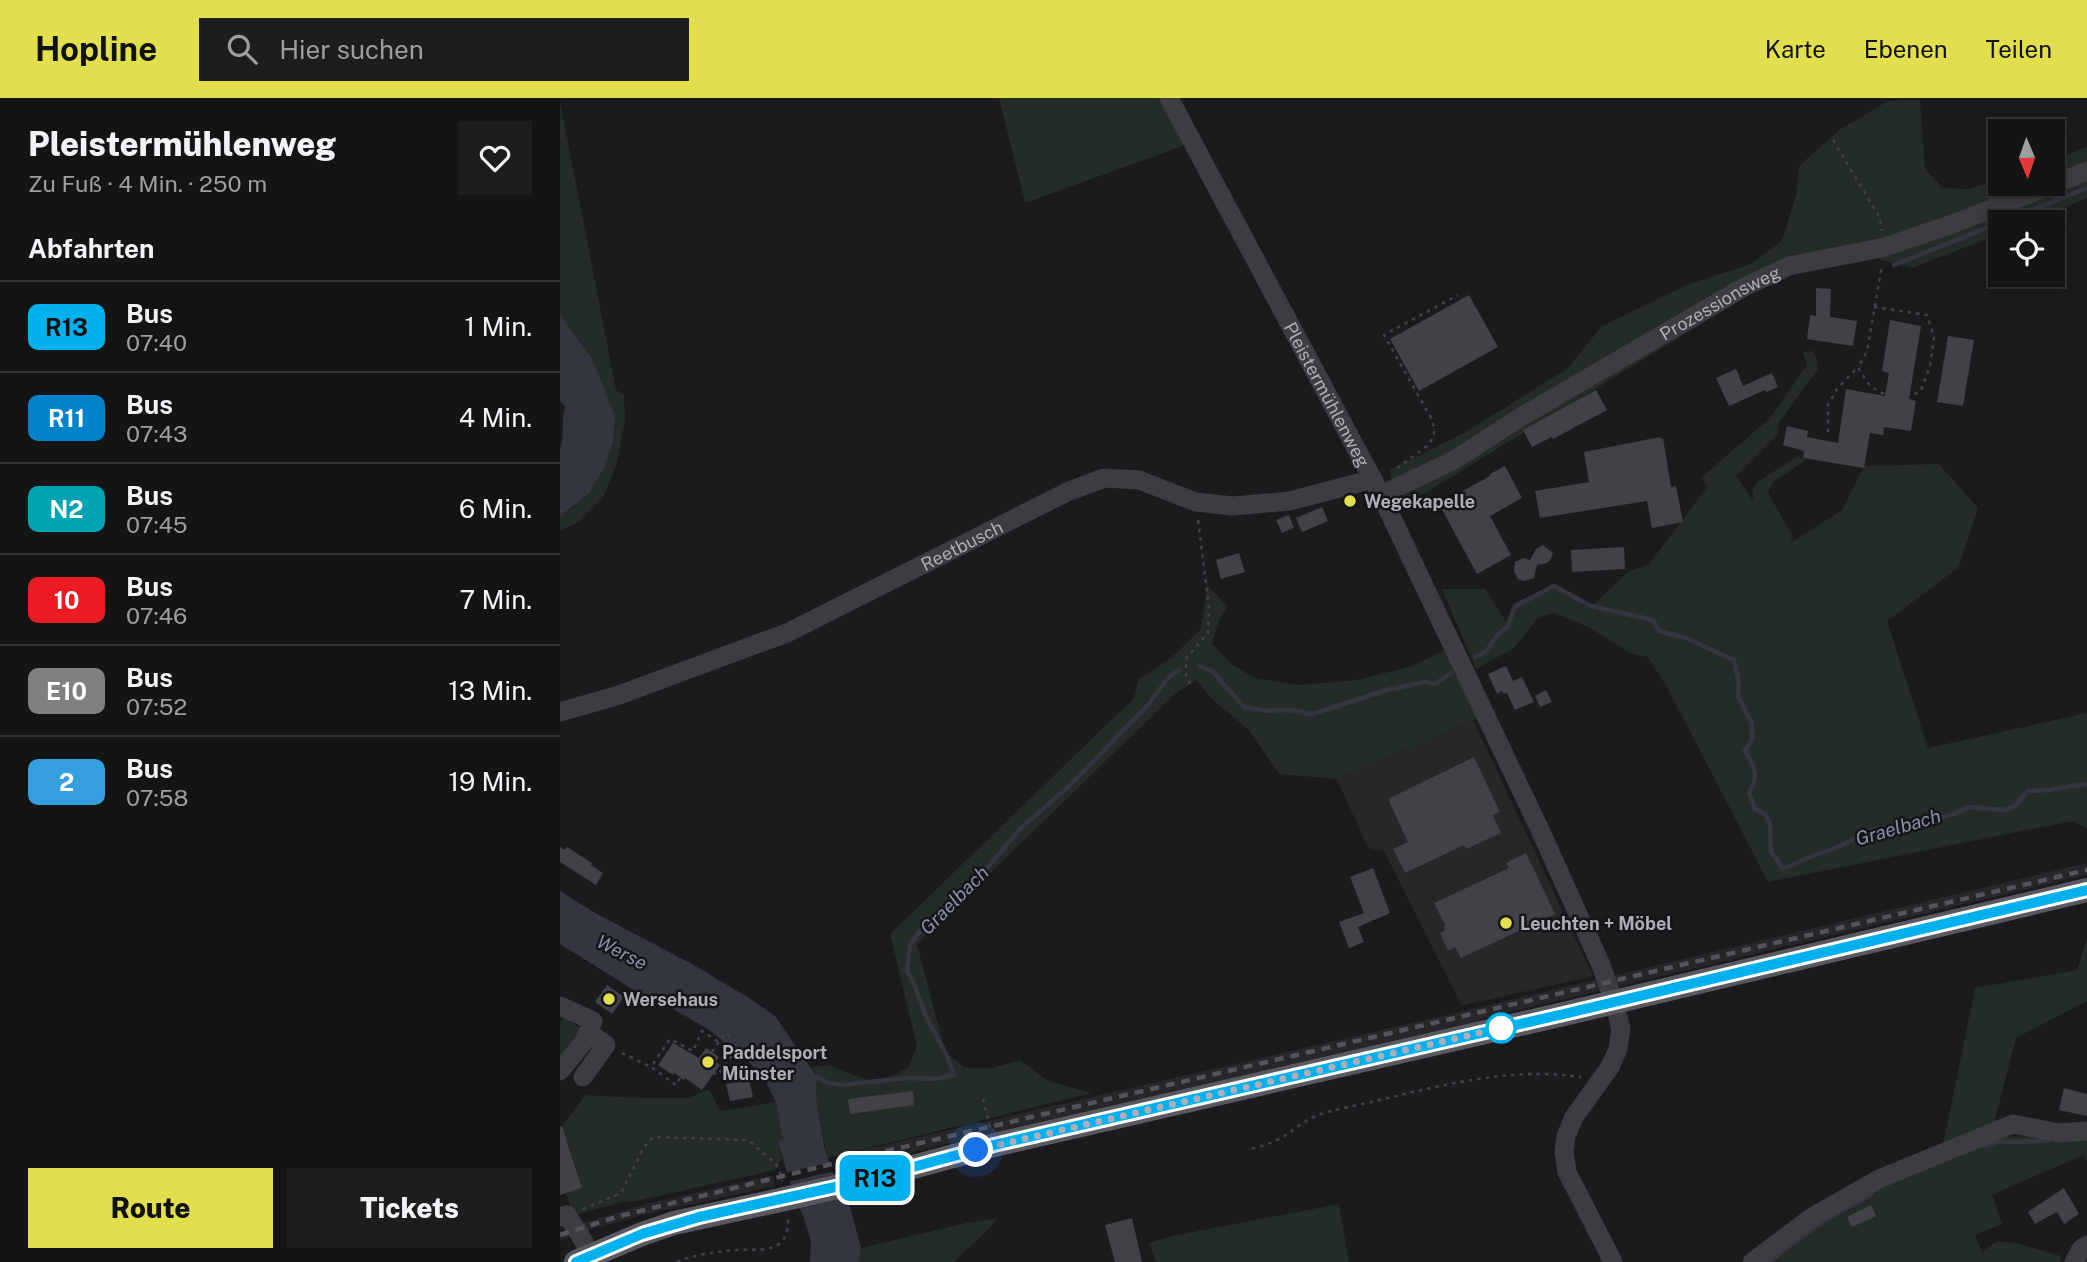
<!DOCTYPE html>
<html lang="de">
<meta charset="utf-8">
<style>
:root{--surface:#141415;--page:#1d1d1e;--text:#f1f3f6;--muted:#9d9ea0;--line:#333334;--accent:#e1df4e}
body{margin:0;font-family:"Public Sans",sans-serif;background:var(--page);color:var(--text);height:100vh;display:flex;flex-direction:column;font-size:26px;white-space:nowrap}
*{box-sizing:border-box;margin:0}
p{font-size:23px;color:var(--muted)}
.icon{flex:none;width:38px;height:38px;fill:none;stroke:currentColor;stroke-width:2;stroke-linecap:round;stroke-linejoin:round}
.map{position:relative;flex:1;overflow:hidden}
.sheet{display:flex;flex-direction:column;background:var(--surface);width:560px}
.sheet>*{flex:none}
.badge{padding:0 14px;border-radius:10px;font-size:24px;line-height:46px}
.needle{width:46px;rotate:178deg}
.tools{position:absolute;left:1428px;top:21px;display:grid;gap:14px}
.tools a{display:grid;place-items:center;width:77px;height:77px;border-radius:0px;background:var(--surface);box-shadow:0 4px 10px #0003,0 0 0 2px var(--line);font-size:35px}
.you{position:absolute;width:35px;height:35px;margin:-18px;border:5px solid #fff;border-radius:50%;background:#1a73e8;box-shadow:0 0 0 10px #1a73e833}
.map>.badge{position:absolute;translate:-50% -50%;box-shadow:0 0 0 4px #fff}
h2{padding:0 28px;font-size:26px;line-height:63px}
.round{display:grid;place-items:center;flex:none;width:74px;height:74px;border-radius:0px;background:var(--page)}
.overview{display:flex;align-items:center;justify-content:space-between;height:119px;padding:0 28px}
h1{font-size:33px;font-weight:800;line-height:52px}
.action{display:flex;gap:14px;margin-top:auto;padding:14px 28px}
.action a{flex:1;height:80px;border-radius:0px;background:var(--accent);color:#111;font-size:28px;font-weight:800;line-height:80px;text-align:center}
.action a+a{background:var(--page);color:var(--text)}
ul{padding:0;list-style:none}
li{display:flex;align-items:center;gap:21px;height:91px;padding:0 28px;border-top:2px solid var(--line)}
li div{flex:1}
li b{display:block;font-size:26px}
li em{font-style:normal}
li .badge{min-width:77px;font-weight:700;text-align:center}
header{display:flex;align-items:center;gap:42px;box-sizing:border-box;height:98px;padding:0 35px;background:var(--accent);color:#111}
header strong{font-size:33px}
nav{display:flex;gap:38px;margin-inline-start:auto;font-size:24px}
.search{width:490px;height:63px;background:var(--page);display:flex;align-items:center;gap:18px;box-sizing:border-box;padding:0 24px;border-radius:0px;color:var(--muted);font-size:26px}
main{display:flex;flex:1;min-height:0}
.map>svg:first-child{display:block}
.built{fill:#272629}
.green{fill:#242c27}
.water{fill:#333641}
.pier{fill:#1b1a1c}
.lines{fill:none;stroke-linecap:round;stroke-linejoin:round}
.stream{stroke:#333641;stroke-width:4.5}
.building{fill:#424246}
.path{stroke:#424248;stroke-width:2.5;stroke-dasharray:3.5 5;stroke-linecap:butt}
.minor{stroke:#3c3c41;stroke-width:19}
.major{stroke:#59585f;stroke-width:24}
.rail{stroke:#53535a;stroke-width:4.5;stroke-dasharray:9 7;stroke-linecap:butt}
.major-bridge{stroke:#59585f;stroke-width:24}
.line-casing{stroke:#fff;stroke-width:16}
.line{stroke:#00b1ee;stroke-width:10}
.walk{stroke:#aeaeba;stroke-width:7;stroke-dasharray:0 12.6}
.poi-dot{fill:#e1df4e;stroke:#161517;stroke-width:2.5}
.stop-dot{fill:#fff;stroke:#00b1ee;stroke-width:3.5}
.labels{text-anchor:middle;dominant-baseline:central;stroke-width:5;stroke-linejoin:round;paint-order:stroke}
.street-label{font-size:18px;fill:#aeaeba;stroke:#161517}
.poi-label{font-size:18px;font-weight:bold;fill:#aeaeba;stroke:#161517;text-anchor:start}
.water-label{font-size:19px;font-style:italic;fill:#8991b1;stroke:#161517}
</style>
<header>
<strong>Hopline</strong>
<div class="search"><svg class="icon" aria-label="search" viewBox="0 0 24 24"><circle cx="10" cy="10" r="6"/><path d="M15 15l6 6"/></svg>Hier suchen</div>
<nav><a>Karte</a><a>Ebenen</a><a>Teilen</a></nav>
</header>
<main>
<section class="sheet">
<div class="overview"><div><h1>Pleistermühlenweg</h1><p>Zu Fuß · 4 Min. · 250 m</p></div><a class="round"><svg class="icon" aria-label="heart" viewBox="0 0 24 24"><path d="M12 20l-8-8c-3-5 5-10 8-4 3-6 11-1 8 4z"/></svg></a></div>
<h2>Abfahrten</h2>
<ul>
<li><span class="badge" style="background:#00b1ee;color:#111">R13</span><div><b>Bus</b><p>07:40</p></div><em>1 Min.</em></li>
<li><span class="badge" style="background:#0083ca;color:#fff">R11</span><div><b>Bus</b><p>07:43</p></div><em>4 Min.</em></li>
<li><span class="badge" style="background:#00a3b4;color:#fff">N2</span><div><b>Bus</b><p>07:45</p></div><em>6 Min.</em></li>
<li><span class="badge" style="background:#ed1c24;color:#fff">10</span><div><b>Bus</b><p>07:46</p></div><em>7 Min.</em></li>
<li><span class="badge" style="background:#808080;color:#fff">E10</span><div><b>Bus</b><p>07:52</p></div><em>13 Min.</em></li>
<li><span class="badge" style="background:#359ede;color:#fff">2</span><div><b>Bus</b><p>07:58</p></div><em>19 Min.</em></li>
</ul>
<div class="action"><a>Route</a><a>Tickets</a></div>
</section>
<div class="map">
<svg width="1527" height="1164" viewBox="0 0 1527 1164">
<rect width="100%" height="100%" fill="#1b1a1c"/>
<path class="built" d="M913,622l120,256 -131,30 -78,-155 -16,-3 -31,-69z
M1527,765v12l-598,142 -15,5 -549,127 -85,23 -3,-16 627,-145z
M213,1077l2,11 -132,29 -57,16 -26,9v-9l27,-9 58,-18z"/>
<path class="green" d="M439,0h170l22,45 -166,60z
M1360,2l5,69 18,19 26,1 31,-10v5h53v-24l34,-13v51l-57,24h-30v12l-88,34 -34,-9 -98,17 -376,230 -11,-17 -3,-19 72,-36 105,-65 35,-43 87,-42 62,-20 31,-23 14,-46 3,-29 40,-36 49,-29z
M0,3l56,289 8,5 1,25 -8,43 -13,33 -26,26 -18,9v-14l15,-11 17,-147 -32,-45z
M1252,253l4,6 2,12 -40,55 1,9 -43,43 18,26 -2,-10 5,-10 41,-26 8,4 -33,22 -5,11 25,43 -3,7 52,-33 22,-44 75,-2 39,44 -19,59 -72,54 41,127 159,-35v116l-14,-8 -305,61 -100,-193 -20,-32 -18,-4 -40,-25 -36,-15 -16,5 -24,30 -38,21 -34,-80h43l22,34 8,-17 39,-20 38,20 36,-34 21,-8 58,-77 -5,-10 68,-59 37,-53 -4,-13z
M647,487l21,22 -9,12 -7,25 20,20 22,14 46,7 56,-5 57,-14 39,-20 33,69 -148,64 -58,-5 -30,-44 -36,-30 -17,-20 -21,14 -258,250 28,107 20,17h27l28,-8 28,21 44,12 -265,65 -11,-63 1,-18 -6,-10 18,-2 21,9 28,8 30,-14 9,-22 -27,-112 244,-236 5,-19 32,-21 30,-29z
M1527,841v62l-71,37 -23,89 -50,18 32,-157 102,-18z
M5,919l16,12 -21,40v-47z
M149,991l11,22 56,-9 7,38 -5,1 4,18 -7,11 -139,31 -13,1 -49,13 -8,-22 16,-5 -13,-42 -9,-17 25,-34 54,3h50z
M1442,1038l85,2v23l-4,-6 -91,40 10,29 -27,11 7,17 15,-11 22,3 42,12 -1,6h-286l40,-35 61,-38z
M779,1106l10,58h-193l-7,-19 23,-7z
M438,1120l-12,14 -33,30h-94l2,-14 105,-25z"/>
<path class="water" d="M0,216l32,45 23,57 -2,26 -9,26 -15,25 -29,24v-69c5,-13 1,-28 5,-42l-5,-5z
M0,793l37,23 95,50 57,34 26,18 42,61 -1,18 8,51 8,25 13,17 16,60 -2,14h-49l1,-21 -8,-26 -9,-18 -16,-56 5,-1 -7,-38 -10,-20 -16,-19 -42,-34 -38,-22 -25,-10 -85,-53z"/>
<path class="pier" d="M272,1064l4,9 -49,11 -3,-9z"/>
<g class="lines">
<path class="stream" d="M1334,167l193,-77
M915,559l12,-6 9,-15 11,-9 8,-21 39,-20 37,20 62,14 6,11 27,7 48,22 5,23 -1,13 14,28v16l-7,11c9,16 15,23 4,42l6,16 11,6 4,9 1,28 12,17 29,-13 24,-8 38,-19h23l57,-15 14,-7 37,3 9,-3 14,-16c20,1 39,-5 59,-7
M639,568l13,5 32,36 23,4 22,-1 23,4 75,-24 38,-8 10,2 16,-11
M252,980l5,-1 11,6 13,2 66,-7 28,1 19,-4c-5,-20 -18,-38 -27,-57 -8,-16 -10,-33 -20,-47l3,-27 12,-15 64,-60 35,-41 47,-41 81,-83 18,-25 12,-9
M1424,1048l12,-4 53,-1
M1210,1164c19,-17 41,-32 62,-46 13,-8 26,-13 39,-22"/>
</g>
<path class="building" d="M1256,190l15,1 -1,28 27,4 -4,25 -46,-7 3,-24 6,1z
M909,197l29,52 -79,44 -29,-52z
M1330,222l31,6 -12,73 7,2 -5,30 -27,-4 -1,8 -13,-2 -6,35 -61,-10 1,-7 -21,-6 4,-19 21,5 -1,6 31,6 8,-54 39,7 4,-23 -7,-2z
M1388,238l26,4 -11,66 -26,-4z
M1176,271l7,17 29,-13 6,14 -11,5 -2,-2 -36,16 -13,-28z
M1036,292l11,20 -54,29 -1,-2 -20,10 -9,-17z
M1100,339v2l3,-1 8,49 5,-1 7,36 -31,6 -5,-27 -107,17 -5,-27 54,-9 -5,-30z
M945,368l17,32 -32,18 21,39 -34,19 -38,-70 51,-28v-2z
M762,409l6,14 -26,11 -6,-14z
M729,417l5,13 -12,5 -6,-13z
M983,447l10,8 -3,7 -3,3 -10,2 -3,13 -11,3 -5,-2 -4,-8 1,-9 9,-4 6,2 6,-11z
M1064,449l1,22 -53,3 -1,-22z
M679,455l6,19 -24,7 -5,-19z
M946,568l7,15 9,-4 12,25 -19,8 -8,-17 -3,1 -2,-3 -5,3 -9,-20z
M986,592l6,12 -12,5 -5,-11z
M914,659l26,55 -7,3 8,18 -35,16 -2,-4 -59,28 -12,-24 15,-7 -20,-43z
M0,749l5,3 2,-3 25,16 -1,2 12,8 -7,12 -36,-23z
M966,755l29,61 -94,44 -6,-11 -7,4 -8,-18 5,-3 -1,-3h2l-12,-24 75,-35 -3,-5z
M813,770l17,45 -32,14 6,15 -15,6 -10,-26 25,-9 -14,-36z
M47,887l17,12 -12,17 -17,-12z
M113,945l26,15 7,-10 13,9 -3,5 4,3 -18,25 -17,-12 -1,2 -10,-7 -1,2 -15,-10z
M189,981l4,18 -23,4 -4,-17z
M1504,990l23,6v22l-28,-6z
M353,993l1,14 -64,9 -2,-15z
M2,1028l20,62 -22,7v-68z
M1504,1090l15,26 -15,10 -7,-12 -22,12 -7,-12z
M1311,1107l5,11 -24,11 -5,-10z
M572,1120l10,44h-27l-10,-37z"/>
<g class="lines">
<path class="path" d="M1273,42l47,78 2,13
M1314,209l53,8 7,22 -4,29 -9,24 -8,5 -31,-2 -12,-7 -12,-18 9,-17 15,-86
M1268,334v-27l9,-16 20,-21
M837,370l33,-24 5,-14 -4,-12 -47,-83 74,-40
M630,586l-4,-9v-17l22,-25 1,-25 -11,-89
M152,954l13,-19 5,3
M62,955l29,14
M120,980l-4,7 -25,-18 19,-28 23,12 9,-20 17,11 14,12 -15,21 -4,-2
M423,1001l7,29
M692,1051c8,-3 18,-5 25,-9 15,-7 25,-19 41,-25 20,-7 42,-10 62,-15 66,-16 133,-33 201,-23
M23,1111l38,-16 23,-46 9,-10 95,3 27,23 4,6 3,12
M117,1164c19,-8 39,-10 59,-12 13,-1 32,2 43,-6 8,-6 9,-16 9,-25"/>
<g class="minor">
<path id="s1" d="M609,0l212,397 160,337 60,133 13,37 7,27 -3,20 -8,18 -36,50 -8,19 -2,16 3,20 46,90"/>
<path id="s2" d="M821,397l73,-35 67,-43 223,-130 45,-21 96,-19 73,-25 129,-51"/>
<path id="s3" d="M0,614l59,-17 168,-62 280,-141 37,-14 35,2 57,22 37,4 57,-5 83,-22"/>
<path d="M0,908l33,15 -10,22 -23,28"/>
<path d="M23,979l23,-32 -18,-13"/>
<path d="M0,1119l7,-2 16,25 7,15"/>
<path d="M1192,1164l60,-45 67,-38 134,-55 46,9 28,-2"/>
<path d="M1514,1164l7,-13 6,-4"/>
</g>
<path class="major" d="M298,1084l136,-37 574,-132 519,-123
M16,1164l66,-28 32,-11 102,-22"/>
<path class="rail" d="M0,1137l56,-18 232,-57 1239,-290"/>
<path class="major-bridge" d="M216,1103l82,-19"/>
</g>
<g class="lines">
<defs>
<path id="line" d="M16,1164l66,-28 57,-17 159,-35 136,-37 574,-132 519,-123"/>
</defs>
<use href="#line" class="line-casing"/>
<use href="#line" class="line"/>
<path class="walk" d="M416,1052l525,-122"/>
</g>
<g class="poi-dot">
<circle cx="790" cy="403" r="7"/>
<circle cx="946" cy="825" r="7"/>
<circle cx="49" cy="901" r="7"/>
<circle cx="148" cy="964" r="7"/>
</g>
<circle class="stop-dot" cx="941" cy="930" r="14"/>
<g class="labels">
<g class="street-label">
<text stroke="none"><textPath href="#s2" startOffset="390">Prozessionsweg</textPath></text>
<text stroke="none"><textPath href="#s1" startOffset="336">Pleistermühlenweg</textPath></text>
<text stroke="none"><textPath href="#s3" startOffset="436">Reetbusch</textPath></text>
</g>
<g class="poi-label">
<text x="804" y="403">Wegekapelle</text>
<text x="960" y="825">Leuchten + Möbel</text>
<text x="63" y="901">Wersehaus</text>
<text x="162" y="954">Paddelsport<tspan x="162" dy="21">Münster</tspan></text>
</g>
<g class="water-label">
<text transform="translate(1338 729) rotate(-16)">Graelbach</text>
<text transform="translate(394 802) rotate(-45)">Graelbach</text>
<text transform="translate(62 854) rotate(27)">Werse</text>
</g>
</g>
</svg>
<div class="tools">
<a><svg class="needle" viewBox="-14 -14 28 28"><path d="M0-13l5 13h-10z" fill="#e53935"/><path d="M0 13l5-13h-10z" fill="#9d9ea0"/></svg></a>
<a><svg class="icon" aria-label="locate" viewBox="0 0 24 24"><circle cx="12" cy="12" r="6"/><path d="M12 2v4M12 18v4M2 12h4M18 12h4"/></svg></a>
</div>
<div class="you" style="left:416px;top:1052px"></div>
<b class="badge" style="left:315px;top:1080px;background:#00b1ee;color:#111">R13</b>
</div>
</main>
